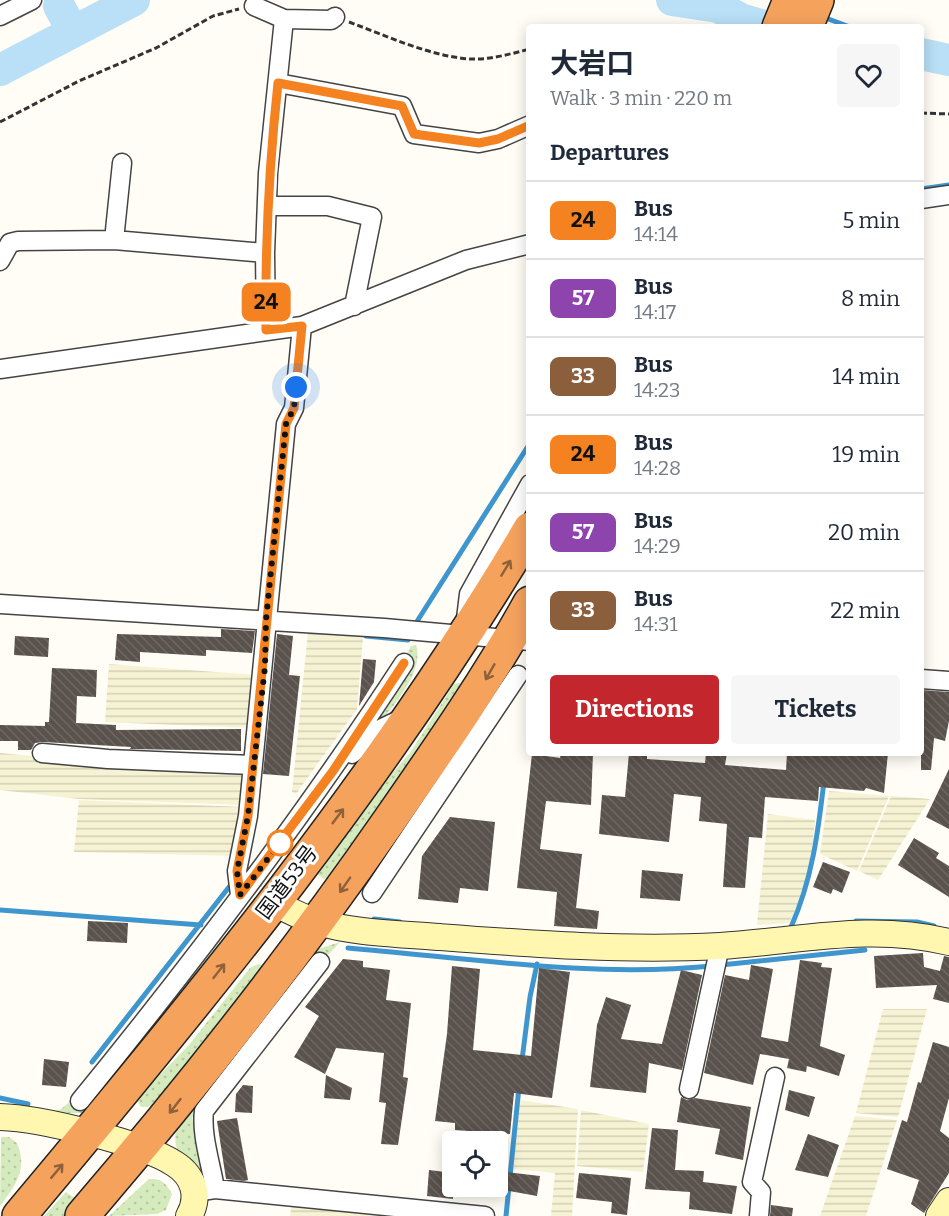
<!DOCTYPE html>
<meta charset="utf-8">
<style>
:root{--surface:#fff;--page:#f6f6f7;--text:#1f2937;--muted:#747a83;--line:#e0e1e3;--accent:#c4262e}
body{margin:0;font-family:Bitter,"Noto Sans JP",serif;background:var(--page);color:var(--text);height:100vh;display:flex;flex-direction:column;font-size:22px;white-space:nowrap}
*{box-sizing:border-box;margin:0}
p{font-size:20px;color:var(--muted)}
.icon{flex:none;width:33px;height:33px;fill:none;stroke:currentColor;stroke-width:2;stroke-linecap:round;stroke-linejoin:round}
.map{position:relative;flex:1;overflow:hidden}
.details{position:absolute;left:526px;top:24px;width:398px;height:732px;display:flex;flex-direction:column;background:var(--surface);border-radius:6px;box-shadow:0 3px 15px #0003}
.details>*{flex:none}
.badge{padding:0 12px;border-radius:9px;font-size:21px;line-height:39px}
.controls{position:absolute;left:442px;top:1131px;display:grid;gap:12px}
.controls a{display:grid;place-items:center;width:66px;height:66px;border-radius:6px;background:var(--surface);box-shadow:0 3px 15px #0003;font-size:30px}
.you{position:absolute;width:30px;height:30px;margin:-15px;border:4px solid #fff;border-radius:50%;background:#1a73e8;box-shadow:0 0 0 9px #1a73e833}
.map>.badge{position:absolute;translate:-50% -50%;box-shadow:0 0 0 3px #fff}
h2{padding:0 24px;font-size:22px;line-height:54px}
.round{display:grid;place-items:center;flex:none;width:63px;height:63px;border-radius:6px;background:var(--page)}
.head{display:flex;align-items:center;justify-content:space-between;height:102px;padding:0 24px}
h1{font-size:28px;font-weight:700;line-height:45px}
.primary-button{display:flex;gap:12px;margin-top:auto;padding:12px 24px}
.primary-button a{flex:1;height:69px;border-radius:6px;background:var(--accent);color:#fff;font-size:24px;font-weight:700;line-height:69px;text-align:center}
.primary-button a+a{background:var(--page);color:var(--text)}
ul{padding:0;list-style:none}
li{display:flex;align-items:center;gap:18px;height:78px;padding:0 24px;border-top:2px solid var(--line)}
li div{flex:1}
li b{display:block;font-size:22px}
li em{font-style:normal}
li .badge{min-width:66px;font-weight:700;text-align:center}
.map>svg:first-child{display:block}
.farmland{fill:url(#farmland-rules)}
.grass{fill:url(#grass-dots)}
.lines{fill:none;stroke-linecap:round;stroke-linejoin:round}
.stream{stroke:#3f96cf;stroke-width:5}
.river{stroke:#b9e0f7;stroke-width:32}
.building{fill:url(#building-back-hatch)}
.street-casing{stroke:#444;stroke-width:21}
.secondary-casing{stroke:#333;stroke-width:28}
.highway-casing{stroke:#222;stroke-width:36}
.path{stroke:#333;stroke-width:3;stroke-dasharray:6 3;stroke-linecap:butt}
.street{stroke:#fff;stroke-width:18}
.secondary{stroke:#fff6b0;stroke-width:26}
.highway{stroke:#f5a25d;stroke-width:33}
.oneway{stroke:#8e613b}
.line-casing{stroke:#fff;stroke-width:14}
.line{stroke:#f58220;stroke-width:9}
.walk{stroke:#111;stroke-width:6;stroke-dasharray:0 10.8}
.stop-dot{fill:#fff;stroke:#f58220;stroke-width:3}
.labels{text-anchor:middle;dominant-baseline:central;stroke-width:6;stroke-linejoin:round;paint-order:stroke}
.street-label{font-size:21px;fill:#111;stroke:#fff}
</style>
<div class="map">
<svg width="949" height="1216" viewBox="0 0 949 1216">
<defs>
<pattern id="farmland-rules" width="6" height="5" patternUnits="userSpaceOnUse" patternTransform="scale(1.5)"><rect width="6" height="5" fill="#f6f3d4"/><path d="M0 2.5h6" fill="none" stroke="#d2cfb5"/></pattern>
<pattern id="grass-dots" width="8" height="8" patternUnits="userSpaceOnUse" patternTransform="scale(1.5)"><rect width="8" height="8" fill="#d5ebbd"/><path d="M2 2h.1M6 6h.1" fill="none" stroke="#b6c8a1" stroke-width="1.8" stroke-linecap="round"/></pattern>
<pattern id="building-back-hatch" width="6" height="6" patternUnits="userSpaceOnUse" patternTransform="scale(1.5)"><rect width="6" height="6" fill="#5a524d"/><path d="M-1 5l2 2M0 0l6 6M5-1l2 2" fill="none" stroke="#6d6662"/></pattern>
</defs>
<rect width="100%" height="100%" fill="#fffdf5"/>
<path class="farmland" d="M308,632l55,5 -6,72 -61,85 -4,-2z
M109,664l148,11 -6,53 -146,-6z
M0,753l108,10 139,4 -4,38 -164,-6 -79,-9z
M829,791l60,5 -32,75 -37,-17z
M891,796l39,3 -52,81 -19,-9z
M79,800l164,7 -8,49 -161,-4z
M768,814l47,6 -4,37 -8,36 -14,30 -32,2z
M883,1009h44l-29,108 -42,-4z
M520,1100l58,9 -6,107h-21l4,-43 -42,-4z
M581,1110l68,14 -6,48 -66,-6z
M855,1116l42,4 -31,96h-46z
M292,1202l145,14h-147z"/>
<path class="grass" d="M416,645c10,28 -30,72 -49,89l46,-71 -8,-6 6,-11z
M459,683l5,3 -132,190 -8,3 -7,-5 2,-9 43,-58 48,-54 44,-69z
M272,865c-4,19 -20,30 -31,46 -26,38 -53,76 -88,108z
M340,942l-77,84 2,-9 50,-67z
M258,964l6,1 3,7 -113,134 -13,1 -3,-5 1,-6 50,-51 61,-77z
M119,1063l-12,23 -25,27h-35l14,-4 10,-8 10,7z
M224,1071l4,3 -36,44 8,29 4,34c-8,-9 -19,-19 -25,-29 -17,-27 27,-65 45,-81z
M1,1137h8l8,6c11,26 -1,42 -17,63z
M149,1179c13,-1 17,4 23,15l-6,16 -9,4 -48,2z
M66,1192l10,7 -11,17h-21z"/>
<g class="lines">
<path class="stream" d="M718,7l11,-7
M823,17l27,10
M921,189l28,-4
M416,623l114,-180
M366,636l42,4
M0,910l201,15
M374,919l26,3
M856,921l61,1 17,4
M791,927c21,-47 27,-94 33,-146
M348,948c120,10 243,30 364,18
M721,965l144,-15
M522,1060l8,-63 7,-33
M92,1062l137,-175
M0,1098l28,6
M506,1216l13,-129"/>
<path class="river" d="M672,0l46,7 25,13 25,7
M59,6l14,26
M921,54l28,6
M0,70l134,-70"/>
</g>
<path class="building" d="M221,629l34,2 -3,22 -46,-3v6l-66,-4v10l-25,-2 2,-26 104,3z
M277,634l16,2 -4,39 11,1 -11,100 -26,-2z
M15,636l34,2 -1,19 -34,-2z
M363,659l13,1 -2,22 -15,24z
M52,668l45,2 -1,27 -19,-1 -1,27 40,2v5l125,-1v22l-111,-2 1,-2 -88,-5 -8,1 -4,7h-13v-9h-18v-16l45,1v-4h4z
M921,690l28,2v29l-4,20 -11,-3 -3,32h-10z
M561,753h32l-2,52 -45,-4 -6,48 42,5 -6,54 23,3 -2,18 -43,-3 3,-34 -40,-4 15,-134 28,4z
M629,753h18v6l58,4 1,-10h21l-2,12 61,5 1,-17h101l-4,40 -18,-5 -2,3 -45,-4 -1,14 -53,-4 -3,41 -13,-1 -4,51 -22,-1 4,-63 -28,-3 2,-24 -27,-3 -5,48 -70,-8 3,-39 23,2z
M949,769v60l-23,-12z
M450,817l45,5 -7,69 -28,-3 -2,15 -40,-4 4,-43z
M914,838l25,15 -3,5 13,8v31l-51,-32z
M823,862l27,10 -8,21 -9,-4 -2,5 -18,-7z
M642,870l41,4 -3,27 -40,-3z
M88,921l40,2 -1,20 -40,-2z
M923,953l1,14 16,4 4,-15 5,1v46l-16,-4 4,-14 -61,3 -2,-32z
M343,959l20,2v6l27,3 -4,30 25,3 -8,74 5,1 -10,67 -17,-1 5,-41 -7,-1 5,-49 -48,-5 -11,26 -31,-17 25,-41 -14,-9z
M800,960l22,3 -1,4 11,1 -12,78 25,9 -6,21 -32,-10 -1,6 -19,-4 2,-9 -29,-5 -7,31 -49,-12 21,-98 24,5 2,-15 22,4 -12,68 27,5z
M452,966l28,3 -7,81 58,6 8,-88 31,4 -18,126 -38,-5 -4,41 -55,-4v-7l-20,-2 12,-87z
M681,970l21,5 -20,95 -33,-7 -3,30 -56,-6 7,-62 9,-28 25,8 -10,34 41,5z
M933,1042l16,5v51l-9,33 9,7v35l-25,40 -13,-9 8,-24 -32,-11 15,-49 5,2 11,-40 3,1z
M44,1059l25,3 -3,25 -24,-2z
M326,1075l26,13 -2,12 -26,-2z
M243,1085l10,1 -1,27 -17,-1 1,-18z
M789,1090l26,7 -6,20 -24,-7z
M681,1097l6,3 8,-2 56,9 -8,53 -28,-6 5,-25 -43,-7z
M237,1118l11,62 -4,1 -18,-2 -9,-58z
M652,1128l26,2 -3,40 29,1 -1,11 34,4 -5,28 -43,-5 1,-17 -45,-3z
M808,1134l31,11 -11,32 -33,-7z
M429,1170l24,3v26l-26,-3z
M498,1171l42,5 -3,20 -39,-7z
M579,1173l52,5 -4,37 -16,-2 1,-11 -36,-4z
M771,1205l22,3 -1,8h-22z"/>
<g class="lines">
<defs>
<path id="street" d="M254,6l30,13 -16,154 -3,80 1,77
M0,16l32,-16
M284,19l47,1 4,-3
M278,83l124,23 12,28 65,9 19,-4 32,-14
M921,199l28,-4
M267,206h61l44,11 -18,89
M114,240l8,-77
M0,261l10,-18 8,-2 96,-1 151,13
M0,369l302,-43 164,-66 64,-16
M0,604l384,24 146,13
M466,619l3,-25 61,-110
M921,679l28,2
M42,753l66,6 144,6
M352,754l26,-24 25,-12
M372,893l146,-218
M240,895l-3,-24 11,-55 38,-392 8,-16 8,-82
M689,1089l31,-143
M80,1101c115,-141 225,-286 324,-438
M215,1189c-4,-25 -14,-54 -11,-78l116,-149
M195,1192l20,-3 270,27
M759,1216l2,-24 -9,-10 23,-105"/>
<path id="secondary" d="M272,902c15,7 30,16 46,20 34,11 85,12 121,15 94,7 187,14 281,9 80,-5 149,-23 229,-4
M0,1117c39,1 144,26 175,47 19,12 25,33 14,52
M939,1216l10,-15"/>
<path id="highway" d="M779,27l11,-27
M806,27l11,-27
M19,1216c183,-218 366,-441 511,-687
M82,1216c109,-127 212,-258 307,-395 50,-72 99,-142 141,-218"/>
</defs>
<use href="#street" class="street-casing"/>
<use href="#secondary" class="secondary-casing"/>
<use href="#highway" class="highway-casing"/>
<path class="path" d="M349,22c38,14 80,34 121,37 20,1 40,-5 60,-10
M921,113l28,1
M0,122l79,-41 77,-33 57,-32 26,-7"/>
<use href="#street" class="street"/>
<use href="#secondary" class="secondary"/>
<use href="#highway" class="highway"/>
</g>
<defs><path id="oneway-shaft" d="M-6 0H5M1.5-3L5.5 0L1.5 3" fill="none" stroke-width="1.6" stroke-linecap="round" stroke-linejoin="round" transform="scale(1.5)"/></defs>
<g class="oneway">
<use href="#oneway-shaft" transform="translate(506 568) rotate(-59)"/>
<use href="#oneway-shaft" transform="translate(490 672) rotate(120)"/>
<use href="#oneway-shaft" transform="translate(338 816) rotate(-53)"/>
<use href="#oneway-shaft" transform="translate(345 885) rotate(125)"/>
<use href="#oneway-shaft" transform="translate(219 971) rotate(-52)"/>
<use href="#oneway-shaft" transform="translate(175 1106) rotate(128)"/>
<use href="#oneway-shaft" transform="translate(57 1171) rotate(-50)"/>
</g>
<g class="lines">
<defs>
<path id="line" d="M404,663l-71,108 -93,124 -3,-24 11,-55 38,-392 8,-16 8,-82 -36,4c-1,-84 3,-165 12,-247l124,23 12,28 65,9 19,-4 32,-14"/>
</defs>
<use href="#line" class="line-casing"/>
<use href="#line" class="line"/>
<path class="walk" d="M280,843l-40,52 -3,-24 11,-55 17,-149 1,-47 20,-196 8,-16 2,-21"/>
</g>
<circle class="stop-dot" cx="280" cy="843" r="12"/>
<g class="labels">
<g class="street-label">
<text transform="translate(287 882) rotate(-53)">国道53号</text>
</g>
</g>
</svg>
<div class="controls">
<a><svg class="icon" aria-label="locate" viewBox="0 0 24 24"><circle cx="12" cy="12" r="6"/><path d="M12 2v4M12 18v4M2 12h4M18 12h4"/></svg></a>
</div>
<div class="you" style="left:296px;top:387px"></div>
<b class="badge" style="left:266px;top:302px;background:#f58220;color:#111">24</b>
<section class="details">
<div class="head"><div><h1>大岩口</h1><p>Walk · 3 min · 220 m</p></div><a class="round"><svg class="icon" aria-label="heart" viewBox="0 0 24 24"><path d="M12 20l-8-8c-3-5 5-10 8-4 3-6 11-1 8 4z"/></svg></a></div>
<h2>Departures</h2>
<ul>
<li><span class="badge" style="background:#f58220;color:#111">24</span><div><b>Bus</b><p>14:14</p></div><em>5 min</em></li>
<li><span class="badge" style="background:#8e44ad;color:#fff">57</span><div><b>Bus</b><p>14:17</p></div><em>8 min</em></li>
<li><span class="badge" style="background:#8b5e3c;color:#fff">33</span><div><b>Bus</b><p>14:23</p></div><em>14 min</em></li>
<li><span class="badge" style="background:#f58220;color:#111">24</span><div><b>Bus</b><p>14:28</p></div><em>19 min</em></li>
<li><span class="badge" style="background:#8e44ad;color:#fff">57</span><div><b>Bus</b><p>14:29</p></div><em>20 min</em></li>
<li><span class="badge" style="background:#8b5e3c;color:#fff">33</span><div><b>Bus</b><p>14:31</p></div><em>22 min</em></li>
</ul>
<div class="primary-button"><a>Directions</a><a>Tickets</a></div>
</section>
</div>
